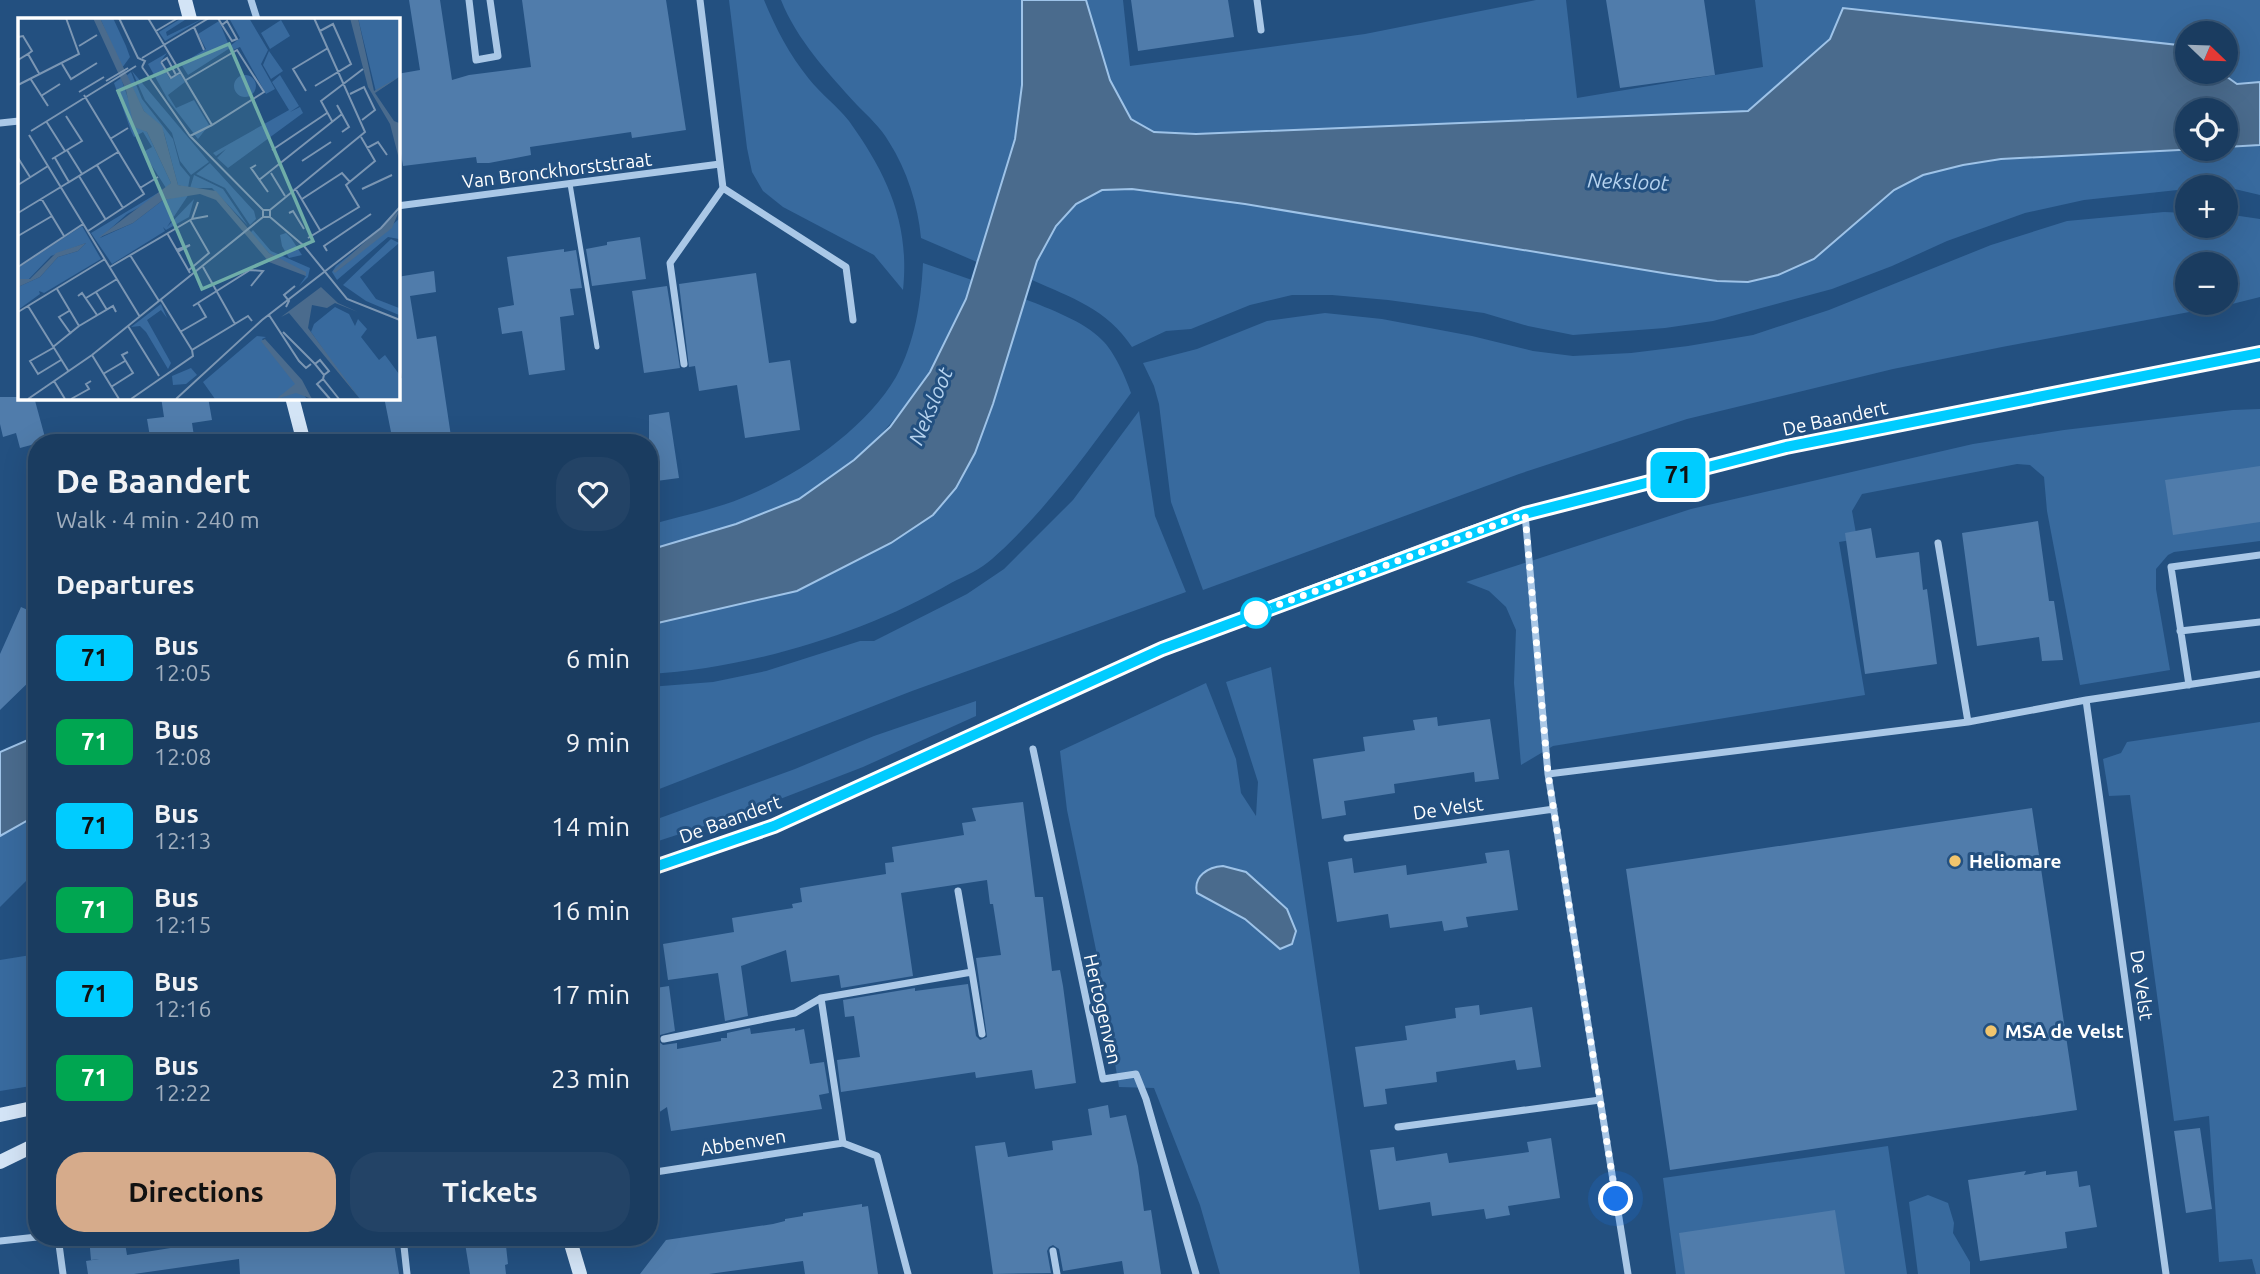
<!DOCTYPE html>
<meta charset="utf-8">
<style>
:root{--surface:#1a3c60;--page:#234366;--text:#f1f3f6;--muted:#9fadbd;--line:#385675;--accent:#d6ab8b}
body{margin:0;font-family:Ubuntu,sans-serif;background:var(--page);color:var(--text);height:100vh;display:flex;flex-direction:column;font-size:26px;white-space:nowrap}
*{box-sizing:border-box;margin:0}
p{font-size:23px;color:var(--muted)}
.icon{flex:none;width:38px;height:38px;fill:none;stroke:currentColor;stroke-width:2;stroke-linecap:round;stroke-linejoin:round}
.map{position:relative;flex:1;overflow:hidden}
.side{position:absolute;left:28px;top:434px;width:630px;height:812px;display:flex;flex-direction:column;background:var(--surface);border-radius:28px;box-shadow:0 7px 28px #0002,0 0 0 2px var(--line)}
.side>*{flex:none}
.badge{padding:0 14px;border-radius:10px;font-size:24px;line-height:46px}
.needle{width:46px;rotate:113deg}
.fabs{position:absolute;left:2175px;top:21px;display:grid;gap:14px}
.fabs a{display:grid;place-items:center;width:63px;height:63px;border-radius:50%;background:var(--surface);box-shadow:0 7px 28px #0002,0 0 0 2px var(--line);font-size:35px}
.you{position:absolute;width:35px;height:35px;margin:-18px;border:5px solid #fff;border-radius:50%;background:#1a73e8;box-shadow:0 0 0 10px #1a73e833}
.map>.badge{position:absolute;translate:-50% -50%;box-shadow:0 0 0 4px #fff}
h2{padding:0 28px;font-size:26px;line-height:63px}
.round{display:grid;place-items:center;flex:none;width:74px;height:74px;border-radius:28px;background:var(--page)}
.headline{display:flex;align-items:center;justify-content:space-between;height:119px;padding:0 28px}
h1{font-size:33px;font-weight:700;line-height:52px}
.button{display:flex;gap:14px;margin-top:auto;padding:14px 28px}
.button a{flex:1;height:80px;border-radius:28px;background:var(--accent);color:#111;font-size:28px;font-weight:700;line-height:80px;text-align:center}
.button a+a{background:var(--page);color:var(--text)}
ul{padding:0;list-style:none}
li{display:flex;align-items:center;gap:21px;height:84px;padding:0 28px}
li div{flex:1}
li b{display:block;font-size:26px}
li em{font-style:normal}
li .badge{min-width:77px;font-weight:700;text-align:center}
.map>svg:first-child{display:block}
.green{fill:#386a9e;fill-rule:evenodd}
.water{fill:#4a6b8d;stroke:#9ec3e8;stroke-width:2}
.building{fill:#507cab}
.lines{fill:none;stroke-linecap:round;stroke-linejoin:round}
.lane{stroke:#aac8e7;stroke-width:5}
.street{stroke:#aac8e7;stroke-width:7}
.secondary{stroke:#d3e4f6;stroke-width:14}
.line-casing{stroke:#fff;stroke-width:16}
.line{stroke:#0cf;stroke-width:10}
.walk{stroke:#fff;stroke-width:7;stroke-dasharray:0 12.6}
.stop-dot{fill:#fff;stroke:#0cf;stroke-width:3.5}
.poi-dot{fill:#f1c56d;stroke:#235080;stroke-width:2.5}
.labels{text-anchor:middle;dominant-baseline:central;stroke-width:6;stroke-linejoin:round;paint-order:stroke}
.street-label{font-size:19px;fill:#fff;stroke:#235080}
.poi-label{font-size:19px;font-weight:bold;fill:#fff;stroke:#235080;text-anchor:start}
.water-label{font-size:21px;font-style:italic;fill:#b5d2ee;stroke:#235080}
.inset-road{fill:none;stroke:#7b96b3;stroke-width:2}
.view{fill:#6fada8;fill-opacity:0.15;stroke:#6fada8;stroke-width:3.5}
.inset-edge{fill:none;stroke:#fff;stroke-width:3.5}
</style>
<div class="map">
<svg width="2260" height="1274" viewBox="0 0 2260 1274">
<rect width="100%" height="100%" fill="#235080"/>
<path class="green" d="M729,0h35c12,29 25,54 45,79 12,15 28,27 40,42 38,53 61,102 54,169l-29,-35 -91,-48 -20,-16 -11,-19 -5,-24z
M781,0h241v85l-7,54 -38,123 -56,-24c-3,-33 -14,-68 -32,-96 -8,-14 -21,-26 -32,-37 -29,-32 -60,-65 -76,-105z
M1086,0h37l7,66 235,-32 171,-34h30l11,98 186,-31 -8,-67h505v82l-23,2 -17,-12h6v-39h-38l-1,13 -344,-38 -13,31 -82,72 -552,23 -42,-2 -23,-13 -21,-39z
M2260,145v50l-34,-8h-38l-1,2 -103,11 -59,13 -78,28 -55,25 -60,23 -119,32 -48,7 -92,7 -45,-9 -44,-13 -96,-13 -56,-5h-40l-42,10 -59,24 -25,2 -34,16c-25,-38 -60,-49 -100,-67l5,-19 19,-35 20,-23 26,-13 30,-1 113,15 424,70 145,-15 80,-69 29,-15 40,-10 38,-6z
M2164,212l23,1 1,13h38v-12l34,5v78l-28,7 -230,43 -109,22 -206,50 -168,55 -316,116 -32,-88 -12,-98 -5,-18 -11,-23 54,-14 70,-28 58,-8 57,6 90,17 61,15 40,5 58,-3 57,-7 65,-11 76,-25 162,-65 76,-24zM2188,264h38v39h-38z
M923,263l49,17c-27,90 -90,169 -171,218 -11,6 -23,10 -35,14 -38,16 -77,26 -117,38v-25c31,-9 64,-15 93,-27 54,-21 124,-69 154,-121 19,-35 25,-74 27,-114z
M1025,299c24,10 59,22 77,41 12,11 24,38 29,53 -42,57 -85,118 -139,166 -11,10 -27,17 -41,24 -87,51 -201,85 -302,91v-49l148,-34 94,-48 65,-55 19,-35z
M2260,409v132l-86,11 -6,3 -12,14v20l14,81 -90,15 -33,-174 -3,-34 -14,-12 -13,-1 -155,30 -10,17 5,28 -18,3 26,153 -312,51 -32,19 -7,-82 2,-53 -10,-23 -17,-16 -23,-9 225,-73 282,-65 91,-14 169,-20z
M1139,411l16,105 31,76 -274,99 -263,102v-106l64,-5 53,-11 94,-30h14l93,-47 37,-25 69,-69z
M1271,667l89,607h-140l-20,-69 -46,-117 -35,-1 -23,-137 -29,-140 -7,-59 146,-68 30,76 5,34 15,23 2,-34 -32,-100z
M976,701v15l-113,51 -122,47 -92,30v-22l146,-53 79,-33z
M2260,722v552h-4l-4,-15 -33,3 -10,-146 -35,5 -44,-326 -21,1 -6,-37 18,-6 6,-11z
M37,815v55l-37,37v-71z
M37,954v131l-37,6v-131z
M1888,1146l19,128h-231l-13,-96z
M1928,1195l20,8 6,20 -1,10 17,29v12h-52l-9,-72z"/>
<path class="water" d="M1022,0h64l24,80 21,39 23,13 42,2 552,-23 82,-72 13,-31 344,38 1,26h32l17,12 23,-2v63l-34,2v-37h-38v39h11l-198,10 -38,6 -40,10 -29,15 -80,69 -36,16 -30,7 -31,-1 -48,-7 -424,-70 -113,-15 -30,1 -26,14 -20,22 -19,35 -44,143 -18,49 -19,35 -23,27 -42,28 -94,48 -148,34v-75l87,-26 63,-25 55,-39 36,-33 40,-55 36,-73 49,-160 7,-54z
M37,736v79l-37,21v-84z
M1223,866l23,6 41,37 9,22 -4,13 -12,5 -35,-30 -48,-26c-4,-17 11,-26 26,-27z"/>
<path class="building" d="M409,0h31l12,80 17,-5 62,-8 -9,-67h144l20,130 -54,8 -1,-6 -101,15 1,8 -42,8h-12l-1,-6 -73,9 -6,-37v-55l23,-4z
M1131,0h97l6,37 -96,14z
M1606,0h98l11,75 -95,13z
M640,237l6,42 -54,7 -6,-37 21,-4v-3z
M564,249v3l12,-2 6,38 -12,1 4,26 -14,2 5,53 -36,5 -7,-44 -20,3 -4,-26 16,-3 -7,-48z
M434,271l2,21 -26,4 7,43 19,-3 16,107h-33v-4l-26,3 -9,-45h13v-18l5,-1 -5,-29v-72z
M756,273l13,90 21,-3 10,70 -55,8 -8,-53 -38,6 -4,-25 -6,1 -10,-83z
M667,286l13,82 -36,5 -12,-82z
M0,397h34l12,44 -26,7 -4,-15 -13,4 -3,-13z
M161,397h47l4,23 -20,3 3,20h-44l-4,-24 17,-2z
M669,412l10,66 -30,4v-67z
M2260,466v56l-87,13 -8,-55z
M2038,521l11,80h5l9,59 -21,1 -3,-24 -62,9 -15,-113z
M1871,528l5,30 43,-6 4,38 4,-1 10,75 -72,10 -20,-141z
M21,607l16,7v60l-37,36v-56z
M1437,717l1,9 52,-7 9,60 -24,3 -1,-10 -80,12 1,9 -51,8 2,14 -24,4 -9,-60 52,-8 -2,-14 52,-7 -2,-10z
M1023,802l12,95h8l9,74 8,-1 3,16 13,97 -41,6 -3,-19 -56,8 -1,-6 -134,20 -4,-32 23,-3 -6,-41 -9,1 -2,-17 72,-12v3l53,-7 8,52 4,4 7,-3 -11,-79 25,-3 -8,-51h-3l-3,-24 -86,13 12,83 -72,12 -2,-13 -48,7 -5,-32 -45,16 7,50 -23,5 -7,-48 -50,7 -5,-36 71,-12 -2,-14 61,-10 -1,-4 10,-2 -2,-14 86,-14 -1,-11 9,-1 -2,-15 72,-12 -2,-12 14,-2 -4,-13z
M2032,808l45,302 -407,60 -44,-301z
M1509,850l9,60 -52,7 2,10 -24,4 -2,-10 -52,7 -2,-14 -51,8 -9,-60 24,-4 2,15 52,-8 1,10 80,-12 -2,-10z
M669,986l6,45 -15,4 -2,6 5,4 14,-2v6l44,-8v-3h6v-5l23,-5 1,6 44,-6v3l9,-2 6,35 14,-2 5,31 -10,2 3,14 -151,22 -4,-24 -18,12v-130z
M1479,1005l1,10 52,-8 9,60 -24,3 -2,-10 -79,12 1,10 -52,7 2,15 -23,3 -9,-60 52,-7 -2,-14 51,-8 -1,-10z
M1108,1105l2,13 16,-3 12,51 6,45 7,-1 10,64h-37l-2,-13 -59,10 -4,-22 -6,-4 -4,2 -2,4 4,22 -58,1 -18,-128 30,-4 3,15 45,-7 -1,-9 40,-6 -4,-26z
M2200,1128l12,81 -26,4 -12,-82z
M1551,1138l9,60 -52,8 2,9 -24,4 -2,-10 -52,7 -2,-14 -51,8 -9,-60 24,-3 2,14 51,-8 2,10 80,-11 -2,-10z
M2026,1171l-2,4 22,-4v4l31,-4 2,16 11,-2 7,42 -32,5 2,16 -87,13 -12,-81z
M862,1204v3l6,-1 10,68h-73l-2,-13 -94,13h-69l26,-34 107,-16 12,-3v-2l18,-3v-3z
M1835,1210l10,64h-160l-6,-41z
M89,1237h35l3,18 112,-18h154l6,37h-159l-1,-15 -105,15h-46l-2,-13 13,-2 -8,1z
M464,1237h41l3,27 -3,1 1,9h-36z"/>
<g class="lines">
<path class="lane" d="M570,184l27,163"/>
<path class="street" d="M251,0l6,19
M469,0l7,60 22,-4 -8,-56
M700,0l23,188
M1257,0l4,30
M0,123l19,-2
M397,206l323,-42
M684,364l-14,-101 53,-75 123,79 7,53
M1525,514l23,260
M1938,543l30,179
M2180,631l80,-9
M2189,685l-18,-118 89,-12
M2086,700l80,574
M1033,749l70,330 33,-5 10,25 50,175
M1347,838l207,-29
M958,891l14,81
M821,998l22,145
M664,1039l131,-26 26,-15 151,-26 10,62
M1398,1127l202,-27
M649,1173l194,-30 34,13 31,118
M58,1237l5,37
M403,1237l4,37
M0,1241l37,-4
M1053,1251l4,23
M1628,1274l-80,-500 420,-52 118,-22 174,-26"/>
<path class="secondary" d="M185,0l5,19
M292,397l12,46
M649,869l125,-43 388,-177 286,-108 77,-27 261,-67 474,-94
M0,1115l37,-8
M0,1162l37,-18
M569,1237l11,37"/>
</g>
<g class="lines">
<defs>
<path id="line" d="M649,869l125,-43 388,-177 363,-135 261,-67 474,-94"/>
</defs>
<use href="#line" class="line-casing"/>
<use href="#line" class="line"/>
<path class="walk" d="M1256,613l269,-99 23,260 68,425"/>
</g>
<circle class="stop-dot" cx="1256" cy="613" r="14"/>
<g class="poi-dot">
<circle cx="1955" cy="861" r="7"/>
<circle cx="1991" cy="1031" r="7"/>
</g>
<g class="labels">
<g class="street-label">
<text transform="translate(557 170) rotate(-7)">Van Bronckhorststraat</text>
<text transform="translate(1835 418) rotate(-12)">De Baandert</text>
<text transform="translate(1448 808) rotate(-8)">De Velst</text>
<text transform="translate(730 819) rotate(-20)">De Baandert</text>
<text transform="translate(2142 985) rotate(82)">De Velst</text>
<text transform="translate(1103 1009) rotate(77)">Hertogenven</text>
<text transform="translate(743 1142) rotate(-9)">Abbenven</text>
</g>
<g class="poi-label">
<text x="1969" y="861">Heliomare</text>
<text x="2005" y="1031">MSA de Velst</text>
</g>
<g class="water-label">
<text transform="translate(1628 181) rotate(2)">Neksloot</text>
<text transform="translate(930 406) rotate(-67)">Neksloot</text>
</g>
</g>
<g transform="translate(18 18)">
<rect width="382" height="382" fill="#235080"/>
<path d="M82,0h13l13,28 4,11 -8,11zM164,0h6l-22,14 1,4 37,-18 -39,23 -6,-9zM211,0h20l19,32 -7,14 14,25 -9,5 -26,-47 -7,3 -3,-4 10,-8zM340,0h41v59l-23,15zM263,2l9,16 -20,13 -9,-16zM201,3l11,27 -42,27 -7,-11 25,-15 -8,-15zM251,33l14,20 -12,8 -8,-14zM149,35l-7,9 10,17 10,-5 5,8 -17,13 8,13 18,-8 15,25 -11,14 -30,-39 -20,-36zM114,53l77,91 -18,13 -11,-14 -8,-28 -27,-33zM113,54l11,27 31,40 7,26 10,12 -2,11 -10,-3 -14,-52 -20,-22 -18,-35zM262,57l19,31 -9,6 10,-5 3,6 -75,55 -11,-10 9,-9 -10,7 -3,-3 76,-43 -17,-28zM216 68a11 11 0 1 1 22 0a11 11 0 1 1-22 0ZM103,60l17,49 9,5 24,51 -13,14 -31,17 -27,24 33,-15 30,-23 26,-6 -22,33 27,-28 -5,18 -23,13 -3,-3 2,4 -53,33 -21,-31 75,-45 -23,-36 9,-5 -9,-15 -9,5 -3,-6 -17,-48zM192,145l44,48 2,8 -6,6 -25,-37 -29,-14zM176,157l29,14 25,37 -36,-38h-22zM381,201v20l-11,-2 -51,43 -5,-8 4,-6 54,-43 -55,50zM64,208l19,33 -57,34 -5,-2 1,3 -22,16v-23l22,-10 18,-20 20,-6 8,-8 -35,13 -23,24 -10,-1v-11zM235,212l18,21 39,17 -2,9 -9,9 7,-10 -37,-23 -19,-20zM268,215l5,5 11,17 -13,3 -7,-12 -2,-11zM373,221l8,4 -39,34 16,22 23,9v7l-33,-14 -23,-16zM143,286l6,14 -6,-8 -14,10 24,43 -3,6 -22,-37 -6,-6 -9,1zM317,289l14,7 6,12 3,-7 9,10 -6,8 18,23 6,-5 14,19v25h-39l-23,-30 -26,-37 3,-8zM239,318l9,1 -4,2 45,60h-92l-12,-17zM173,350l6,7 -11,9 -13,1 -1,-9z" fill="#386a9e"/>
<path d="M75,0h7l44,93 18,15 16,59 38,6 53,62 37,19v4l-37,-14 -53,-62 -16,-6 -37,6 -30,23 -35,15 73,-55 -24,-51 -13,-5 -8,-37zM332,0h8l16,73 25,-14 -24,16 19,28 5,2v36l-9,-35 -22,-37zM381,193l-7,17 -57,45 -2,-2zM68,225l-8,8 -20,6 -18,20 -22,10v-8h12l26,-26zM303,269l17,16 20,9 -23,-9 -8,5 -15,-3 -4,23 52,71 -71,-86 -8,4zM247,321l37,41 10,19 -16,-6 -20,6 19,-15 -34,-43z" fill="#4a6b8d"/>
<path class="inset-road" d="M101,0l19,40 7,3 -3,6M130,0l64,107 52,-33 -27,-42 -51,30M200,0l4,7 10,16 5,-2 -10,-18 -5,4M176,9l10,23M138,13l22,-13M0,19l5,-1 9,15 -4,3M61,28l18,-11M124,40l67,-40M0,42l10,-6 12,21M143,44l10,16 10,-6M143,44l6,-4 9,17M44,46l9,15 26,-16M124,49l48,69 73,74h7v7M12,60l18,28M88,63l22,-13M0,67l61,-31 -13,-36M297,68l36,-22 -18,-40 -13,7M288,73l-13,-22 35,-21M61,74l25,-15M332,76l14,-7 11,23 -13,10M66,77l60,99 -56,37M23,78l19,-12M319,87l12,22 -7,5M28,103l19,30M314,103l-11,-20 42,-32M13,113l105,-65M11,117l111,182M172,118l22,-11M92,121l18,-11M349,130l11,-6 9,13M49,132l15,24M254,132l55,-37M0,140l12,19M37,140l14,24 49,-30M34,141l30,-18 -16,-25M284,143l29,-19M79,147l26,43M238,147l-5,3 17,24M253,155l14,23M61,158l27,44M241,162l83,-66M0,167l30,-19M122,170l18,-11M277,170l25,42M344,171l30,-14M23,180l23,38M284,181l40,-26 8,9M180,184l-6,17 16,-3M245,192v7h7l34,29 43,53 53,21M252,192l95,-78 -51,-114M0,195l51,-31M271,195l4,-2 11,18M149,215l23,40M0,218l34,-20M290,220l51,-31 -13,-22 29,-24 -14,-24M158,232l14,-5 -13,7M309,233l-3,-5 47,-32M112,237l29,46M0,249l65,-43M92,249l82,-48M185,249l32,57M171,252l20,-17 -19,-33M39,271l22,37 34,-20 3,6M78,274l11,18M60,278l4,-3 15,22M68,280l31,-19M143,282l31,50M10,288l41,66M175,288l57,-36 13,1 -12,15M268,289l3,-6 -5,-6 11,-9M51,293l-10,6 12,17M0,294l87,-53M251,297l30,46 7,7 5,-4M110,308l31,50M162,314l26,-15 -8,-14M265,314l32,32 9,11 -1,4M35,329l26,-21M35,330l-23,13 8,13 23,-14M74,337l27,44M297,346l5,-4 9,11 -5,4M85,356l22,-13M36,363l11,18M93,369l22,-14 -11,-18 6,-3M10,381l64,-44 171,-138M53,381l18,-10 -3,-5 5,-3M113,381l62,-43 -1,-6 56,-34 4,5M158,381l86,-79 119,-92 19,-21M312,381l-13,-15 6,-5 16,20"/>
<path class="view" d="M211,26l84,197 -111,48 -84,-198z"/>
<rect width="382" height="382" class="inset-edge"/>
</g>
</svg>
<div class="fabs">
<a><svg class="needle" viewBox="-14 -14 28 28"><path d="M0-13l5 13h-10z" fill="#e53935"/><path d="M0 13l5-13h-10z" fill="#9fadbd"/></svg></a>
<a><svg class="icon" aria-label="locate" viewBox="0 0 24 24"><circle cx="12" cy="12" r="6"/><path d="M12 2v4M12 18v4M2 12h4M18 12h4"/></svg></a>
<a>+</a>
<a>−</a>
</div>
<div class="you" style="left:1616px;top:1199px"></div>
<b class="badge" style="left:1678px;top:475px;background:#0cf;color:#111">71</b>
<section class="side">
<div class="headline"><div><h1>De Baandert</h1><p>Walk · 4 min · 240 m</p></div><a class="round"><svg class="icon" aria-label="heart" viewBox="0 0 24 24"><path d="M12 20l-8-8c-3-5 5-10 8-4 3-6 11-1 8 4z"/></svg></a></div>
<h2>Departures</h2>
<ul>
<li><span class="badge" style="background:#0cf;color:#111">71</span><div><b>Bus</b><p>12:05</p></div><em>6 min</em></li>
<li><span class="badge" style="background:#00a651;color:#fff">71</span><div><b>Bus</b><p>12:08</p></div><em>9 min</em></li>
<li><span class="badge" style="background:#0cf;color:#111">71</span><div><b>Bus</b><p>12:13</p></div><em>14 min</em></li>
<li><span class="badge" style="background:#00a651;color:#fff">71</span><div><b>Bus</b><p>12:15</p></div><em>16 min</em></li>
<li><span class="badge" style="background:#0cf;color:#111">71</span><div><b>Bus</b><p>12:16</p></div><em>17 min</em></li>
<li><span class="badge" style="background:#00a651;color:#fff">71</span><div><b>Bus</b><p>12:22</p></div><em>23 min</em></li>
</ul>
<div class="button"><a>Directions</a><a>Tickets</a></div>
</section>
</div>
